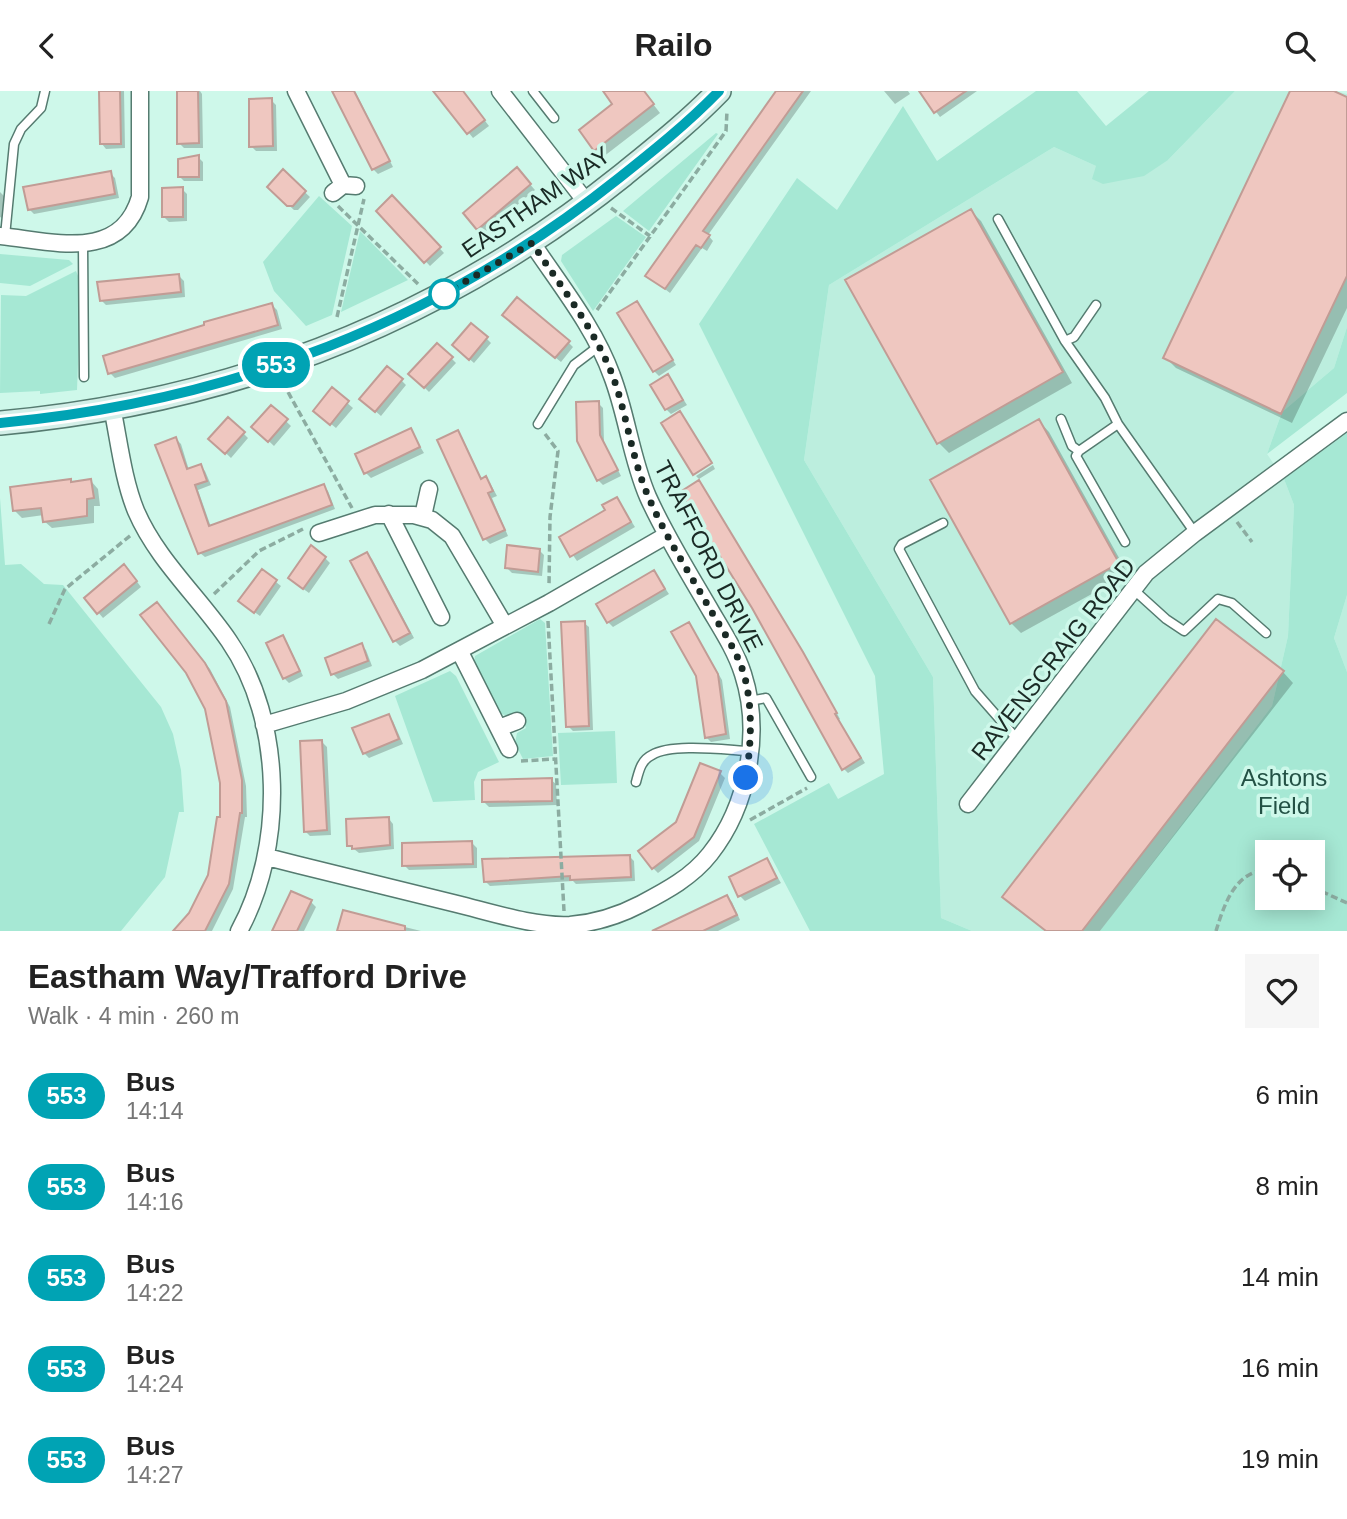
<!DOCTYPE html>
<meta charset="utf-8">
<style>
:root{--surface:#fff;--page:#f6f6f6;--text:#222;--muted:#767676}
body{margin:0;font-family:Helvetica,sans-serif;background:var(--page);color:var(--text);height:100vh;display:flex;flex-direction:column;font-size:26px;white-space:nowrap}
*{box-sizing:border-box;margin:0}
p{font-size:23px;color:var(--muted)}
.icon{flex:none;width:38px;height:38px;fill:none;stroke:currentColor;stroke-width:2;stroke-linecap:round;stroke-linejoin:round}
.map{position:relative;height:840px;overflow:hidden}
.details{display:flex;flex-direction:column;background:var(--surface);flex:1}
.details>*{flex:none}
.badge{padding:0 14px;border-radius:23px;font-size:24px;line-height:46px}
.fabs{position:absolute;left:1255px;top:749px;display:grid;gap:14px}
.fabs a{display:grid;place-items:center;width:70px;height:70px;border-radius:0px;background:var(--surface);box-shadow:0 4px 18px #0003;font-size:35px}
.you{position:absolute;width:35px;height:35px;margin:-18px;border:5px solid #fff;border-radius:50%;background:#1a73e8;box-shadow:0 0 0 10px #1a73e833}
.map>.badge{position:absolute;translate:-50% -50%;box-shadow:0 0 0 4px #fff}
.round{display:grid;place-items:center;flex:none;width:74px;height:74px;border-radius:0px;background:var(--page)}
.headline{display:flex;align-items:center;justify-content:space-between;height:119px;padding:0 28px}
h1{font-size:33px;font-weight:700;line-height:52px}
ul{padding:0;list-style:none}
li{display:flex;align-items:center;gap:21px;height:91px;padding:0 28px}
li div{flex:1}
li b{display:block;font-size:26px}
li em{font-style:normal}
li .badge{min-width:77px;font-weight:700;text-align:center}
header{display:flex;justify-content:space-between;align-items:center;height:91px;padding:0 28px;background:var(--surface);font-size:32px;font-weight:700}
.map>svg:first-child{display:block}
.built{fill:#bceede}
.green{fill:#a6e8d4;fill-rule:evenodd}
.shadow{fill:#0003}
.building{fill:#efc7c0;stroke:#c19c95;stroke-width:2}
.lines{fill:none;stroke-linecap:round;stroke-linejoin:round}
.lane-casing{stroke:#557b70;stroke-width:11}
.street-casing{stroke:#557b70;stroke-width:19}
.secondary-casing{stroke:#557b70;stroke-width:26}
.path{stroke:#8caca1;stroke-width:3.5;stroke-dasharray:7 3.5;stroke-linecap:butt}
.lane{stroke:#fff;stroke-width:8}
.street{stroke:#fff;stroke-width:16}
.secondary{stroke:#d3efe8;stroke-width:23}
.line-casing{stroke:#fff;stroke-width:16}
.line{stroke:#00a3b4;stroke-width:10}
.walk{stroke:#1a2a25;stroke-width:7;stroke-dasharray:0 12.6}
.stop-dot{fill:#fff;stroke:#00a3b4;stroke-width:3.5}
.labels{text-anchor:middle;dominant-baseline:central;stroke-width:7;stroke-linejoin:round;paint-order:stroke}
.street-label{font-size:24px;fill:#1a2a25;stroke:#cef8ea}
.park-label{font-size:24px;fill:#235145;stroke:#cef8ea}
</style>
<header><svg class="icon" aria-label="back" viewBox="0 0 24 24"><path d="M15 5l-7 7 7 7"/></svg>Railo<svg class="icon" aria-label="search" viewBox="0 0 24 24"><circle cx="10" cy="10" r="6"/><path d="M15 15l6 6"/></svg></header>
<div class="map">
<svg width="1347" height="840" viewBox="0 0 1347 840">
<rect width="100%" height="100%" fill="#cef8ea"/>
<path class="built" d="M1235,0h100l12,3v233l-13,41 -52,44 -15,42 17,25 10,26 -6,131 -16,70 -172,225h-128l-31,-13 -8,-241 -129,-217 25,-175 225,-138 42,19 72,-6z
M1347,504v77l-13,-34z"/>
<path class="green" d="M1036,0h41l29,35 43,-35h86l-67,69 -24,16 -41,8 -11,-5 4,-13 -42,-19 -225,138 -25,175 129,217 8,241 31,13h-162l-56,-107 75,-41 9,16 46,-25 -9,-98 -176,-352 98,-146 40,32 66,-104 34,55z
M716,42l2,1 -69,97 -26,-20z
M319,105l33,30 -20,89 -26,11 -32,-35 -11,-29z
M616,125l30,21 -53,74 -32,-50 1,-6z
M360,140l48,49 -67,32z
M0,163l69,6 4,4 -43,22 -30,-3z
M76,180l5,12 -4,107 -37,4v-3l-40,2 1,-98 25,1z
M1347,236v66l-80,61 15,-42 52,-44z
M1347,342v162l-13,43 13,34v259h-247l172,-225 16,-70 6,-131 -10,-26zM1267,761h45v46h-45z
M0,407l5,67 16,-1 23,20 19,1 98,122 12,27 8,36 3,42h-5l-14,65 -44,54h-121z
M540,528l5,4 8,133 -30,3 -8,-16 2,-10 9,-5 -7,-16 -10,4 -8,-2 -27,-52 1,-6z
M450,580l6,5 43,86 -21,10 -4,10 1,18 -42,2 -38,-106z
M615,640l2,52 -56,2 -3,-52z"/>
<path class="shadow" d="M100,0h24l1,57 -19,1 -4,-5z
M179,0h21l2,3 1,54h-19l-5,-5z
M334,0h21l38,76 -15,7 -5,-5z
M435,0h27l27,35 -16,12z
M610,0h33l17,22 -57,44 -7,-8 19,-45z
M778,0h33l-103,144 5,6 -6,10 -5,-3 -32,45 -22,-17z
M884,0h24l2,3 -15,10z
M931,0h46l-37,26 -16,-21z
M1292,0h38l17,8v209l-55,115 -116,-55 -11,-11z
M271,9l5,5 1,46h-21l-5,-5z
M198,66l5,5v19h-19l-5,-5z
M283,81l27,25 -12,13h-4l-25,-23z
M110,82l5,5 4,20 -85,16 -5,-5z
M521,83l14,16 -52,44 -18,-21z
M182,98l5,5v27l-18,1 -5,-5z
M0,101l5,5 -3,21 -2,-1z
M392,107l52,55 -14,13 -52,-55z
M971,120l10,10 91,162 -123,70 -10,-10z
M179,185l5,5 1,16 -79,8 -5,-5z
M637,212l39,62 -17,11 -5,-5z
M272,214l5,5 5,19 -167,49 -5,-5z
M509,229l59,22 5,5 -12,15z
M487,248l4,4 -17,20 -15,-13z
M438,254l18,18 -27,29 -18,-18z
M668,285l19,29 -16,9 -5,-5z
M401,289l5,5 -25,31 -15,-13z
M332,299l21,18 -17,20 -16,-13z
M598,312l5,5 1,34 17,34 -18,9 -5,-5z
M271,316l20,19 -17,20 -20,-19z
M1039,330l10,11 79,142 -107,59 -10,-10z
M410,339l14,23 -53,25 -5,-5 -9,-18z
M457,341l5,5 20,43 3,-2 5,5 7,13 -5,2 16,38 -18,8 -5,-5z
M243,342l5,5 -17,20 -20,-19z
M176,348l5,5 8,26 11,-4 5,5 6,14 -13,5 13,37 112,-41 5,5 7,18 -130,48 -5,-4z
M713,374l2,4 -16,10 -3,-3z
M70,389l3,3 18,-2 7,8 2,17h-6v17l-42,5 -8,-7v-6l-22,3 -7,-7z
M699,391l108,177 33,60 -2,1 27,43 -17,10 -5,-5z
M617,408l18,28 -58,34 -16,-23 47,-27z
M539,459l5,5 -2,21 -30,-3 -5,-5z
M367,463l5,5 42,79 -14,8 -5,-5z
M325,467l5,5 -21,30 -14,-10z
M129,480l12,16 -38,31 -17,-20z
M262,480l19,15 -21,30 -14,-10z
M654,481l15,22 -56,33 -5,-5z
M161,518l49,60 20,38 16,79 1,31h-2l-12,72 -21,42h-37l16,-17 19,-38 12,-57v-36l-15,-75z
M584,532l5,4 4,103 -20,1 -5,-5z
M689,533l33,56 8,59 -19,3 -5,-5z
M283,546l4,5 16,34 -14,7 -5,-5z
M361,554l5,5 6,16 -34,13 -5,-5 -6,-16z
M1283,581l10,11 -193,248h-55l-41,-34z
M388,625l5,5 10,23 -34,14 -5,-5z
M322,651l5,5 4,88 -21,1 -5,-5z
M720,682l5,5 -26,63 -41,32 -5,-5 25,-45z
M551,689l5,4 1,21 -68,2 -5,-5z
M389,728l4,5 1,25 -35,4 -10,-8z
M472,752l5,5v20l-68,2 -5,-5z
M629,765l5,5 1,20 -59,3 -3,-3 -83,5 -5,-5z
M767,769l14,23 -36,18 -5,-5z
M727,806l5,5 8,18 -22,11h-39z
M311,811l5,5 -12,24h-30z
M344,821l77,19h-82z"/>
<path class="building" d="M99,0h21l1,53h-21z
M177,0h21l1,52 -22,1z
M332,0h22l36,70 -18,9z
M433,0h30l22,29 -18,14z
M603,0h41l10,13 -60,47 -15,-21 33,-26z
M776,0h27l-100,140 7,4 -9,13 -5,-3 -31,44 -20,-13z
M919,0h47l-32,22z
M1290,0h44l13,6v179l-66,138 -118,-56z
M272,7l1,48 -24,1v-48z
M199,64v22h-21v-18z
M517,76l14,17 -54,46 -14,-17z
M283,78l23,22 -13,15h-6l-20,-19z
M111,80l4,23 -87,16 -5,-23z
M183,96v30h-21v-29z
M392,104l49,52 -17,16 -48,-52z
M971,118l92,163 -126,72 -92,-164z
M179,183l2,18 -81,9 -3,-19z
M517,206l53,44 -15,17 -53,-43z
M637,210l36,59 -20,12 -36,-59z
M272,212l6,22 -170,49 -5,-18 101,-31v-3z
M471,232l17,14 -19,23 -17,-15z
M437,252l16,14 -29,31 -16,-14z
M387,275l16,13 -28,33 -16,-13z
M668,283l15,26 -18,10 -15,-25z
M332,296l17,14 -19,24 -17,-14z
M599,310l1,34 18,35 -21,11 -20,-40 -1,-39z
M271,314l17,14 -20,23 -17,-15z
M680,320l32,52 -19,12 -32,-52z
M228,326l17,15 -20,22 -17,-15z
M1039,328l80,144 -109,61 -80,-144z
M411,337l9,19 -56,27 -9,-20z
M458,339l23,49 5,-3 7,15 -5,2 17,37 -22,10 -46,-100z
M176,346l11,32 14,-5 6,17 -12,4 14,41 115,-42 8,21 -134,49 -43,-109z
M71,388v3l20,-3 3,19 -7,1v17l-44,6 -2,-14 -28,3 -3,-24z
M699,389l104,172 34,61 -2,1 26,44 -19,12 -90,-162 -72,-116z
M617,406l14,25 -61,35 -11,-20 46,-27 -3,-5z
M311,454l15,12 -23,32 -15,-11z
M507,454l33,4 -2,23 -33,-4z
M367,461l43,81 -17,9 -43,-81z
M124,473l13,17 -40,33 -13,-16z
M262,478l15,11 -23,33 -16,-12z
M654,479l11,19 -58,34 -11,-19z
M157,511l48,61 21,38 16,79v33h-2l-11,71 -24,47h-32l16,-18 19,-38 9,-58h3v-34l-15,-74 -19,-36 -46,-58z
M1216,528l68,52 -202,260h-36l-44,-34z
M585,530l4,105 -23,1 -5,-105z
M689,531l29,52 8,60 -21,4 -9,-62 -25,-44z
M283,544l17,36 -17,8 -17,-36z
M362,552l6,18 -37,14 -6,-17z
M389,623l10,25 -36,15 -11,-26z
M322,649l5,90 -23,2 -4,-91z
M700,672l21,8 -27,66 -42,32 -14,-18 38,-29z
M552,687v23l-70,1v-22z
M389,726l1,28 -38,4v-3h-5l-1,-27z
M472,750l1,23 -71,2v-23z
M630,764l1,22 -61,3v-4l-86,6 -2,-23z
M767,767l10,20 -39,19 -9,-20z
M291,800l21,9 -15,31h-25z
M727,804l10,20 -34,16h-51z
M343,819l62,16v5h-68z"/>
<g class="lines">
<defs>
<path id="lane" d="M533,0l21,27
M998,128l67,122 40,57 13,26 77,109
M5,145l9,-92 7,-15 20,-21 4,-17
M83,153l1,133
M1065,250l9,-4 22,-32
M1061,328l11,27 7,5
M538,333l36,-59 25,-19
M1118,333l-39,27 -3,5 49,86
M943,432l-41,21 -3,5 76,142 43,49
M1134,499l32,29 18,12 34,-32 14,4 34,30
M749,610l17,-3 45,79
M636,691c3,-11 5,-22 16,-27 20,-12 74,-5 98,-4"/>
<path id="street" d="M296,0l47,94
M500,0l87,112
M333,102l10,-8 13,1
M0,145c52,5 121,27 140,-39v-106
M112,316c7,34 11,72 24,104 21,49 63,86 93,130 55,80 56,206 10,290
M389,423l52,103
M423,425l6,-27
M319,442l56,-18h39l18,5 20,16 53,90
M460,561l49,97
M264,634l82,-24 76,-31 127,-67 118,-68
M499,637l18,-7
M968,713l178,-231 49,-40 152,-112
M267,766c63,16 126,31 190,47 33,8 78,23 113,21 25,-2 48,-9 71,-21 25,-13 51,-27 69,-50 38,-48 52,-121 33,-180 -7,-22 -19,-41 -31,-61 -22,-38 -46,-76 -64,-116 -17,-39 -21,-82 -36,-121 -17,-48 -52,-91 -80,-133"/>
<path id="secondary" d="M0,332c232,-21 441,-102 623,-248 33,-27 66,-53 96,-84"/>
</defs>
<use href="#lane" class="lane-casing"/>
<use href="#street" class="street-casing"/>
<use href="#secondary" class="secondary-casing"/>
<path class="path" d="M338,115l80,78
M611,117l39,28
M597,219l129,-179 1,-20
M337,226l27,-118
M283,292l69,125
M545,343l13,17 -8,66 -1,69
M1237,431l15,20
M214,503l45,-43 44,-22
M548,530l16,290
M49,533l16,-35 66,-54
M521,670l34,-2
M750,729l57,-32
M1312,796l35,16
M1216,840c8,-26 19,-60 51,-61"/>
<use href="#lane" class="lane"/>
<use href="#street" class="street"/>
<use href="#secondary" class="secondary"/>
</g>
<g class="lines">
<defs>
<path id="line" d="M0,332c229,-21 439,-101 619,-245 34,-27 69,-55 100,-87"/>
</defs>
<use href="#line" class="line-casing"/>
<use href="#line" class="line"/>
<path class="walk" d="M444,203l88,-51c28,42 61,84 80,131 15,40 19,82 36,122 18,42 44,81 66,120 12,20 25,39 31,62 8,33 6,66 1,100"/>
</g>
<circle class="stop-dot" cx="444" cy="203" r="14"/>
<g class="labels">
<g class="street-label">
<text transform="translate(536 111) rotate(-35)">EASTHAM WAY</text>
<text transform="translate(709 465) rotate(63)">TRAFFORD DRIVE</text>
<text transform="translate(1053 568) rotate(-52)">RAVENSCRAIG ROAD</text>
</g>
<g class="park-label">
<text x="1284" y="686">Ashtons<tspan x="1284" dy="28">Field</tspan></text>
</g>
</g>
</svg>
<div class="fabs">
<a><svg class="icon" aria-label="locate" viewBox="0 0 24 24"><circle cx="12" cy="12" r="6"/><path d="M12 2v4M12 18v4M2 12h4M18 12h4"/></svg></a>
</div>
<div class="you" style="left:746px;top:687px"></div>
<b class="badge" style="left:276px;top:274px;background:#00a3b4;color:#fff">553</b>
</div>
<section class="details">
<div class="headline"><div><h1>Eastham Way/Trafford Drive</h1><p>Walk · 4 min · 260 m</p></div><a class="round"><svg class="icon" aria-label="heart" viewBox="0 0 24 24"><path d="M12 20l-8-8c-3-5 5-10 8-4 3-6 11-1 8 4z"/></svg></a></div>
<ul>
<li><span class="badge" style="background:#00a3b4;color:#fff">553</span><div><b>Bus</b><p>14:14</p></div><em>6 min</em></li>
<li><span class="badge" style="background:#00a3b4;color:#fff">553</span><div><b>Bus</b><p>14:16</p></div><em>8 min</em></li>
<li><span class="badge" style="background:#00a3b4;color:#fff">553</span><div><b>Bus</b><p>14:22</p></div><em>14 min</em></li>
<li><span class="badge" style="background:#00a3b4;color:#fff">553</span><div><b>Bus</b><p>14:24</p></div><em>16 min</em></li>
<li><span class="badge" style="background:#00a3b4;color:#fff">553</span><div><b>Bus</b><p>14:27</p></div><em>19 min</em></li>
</ul>
</section>
